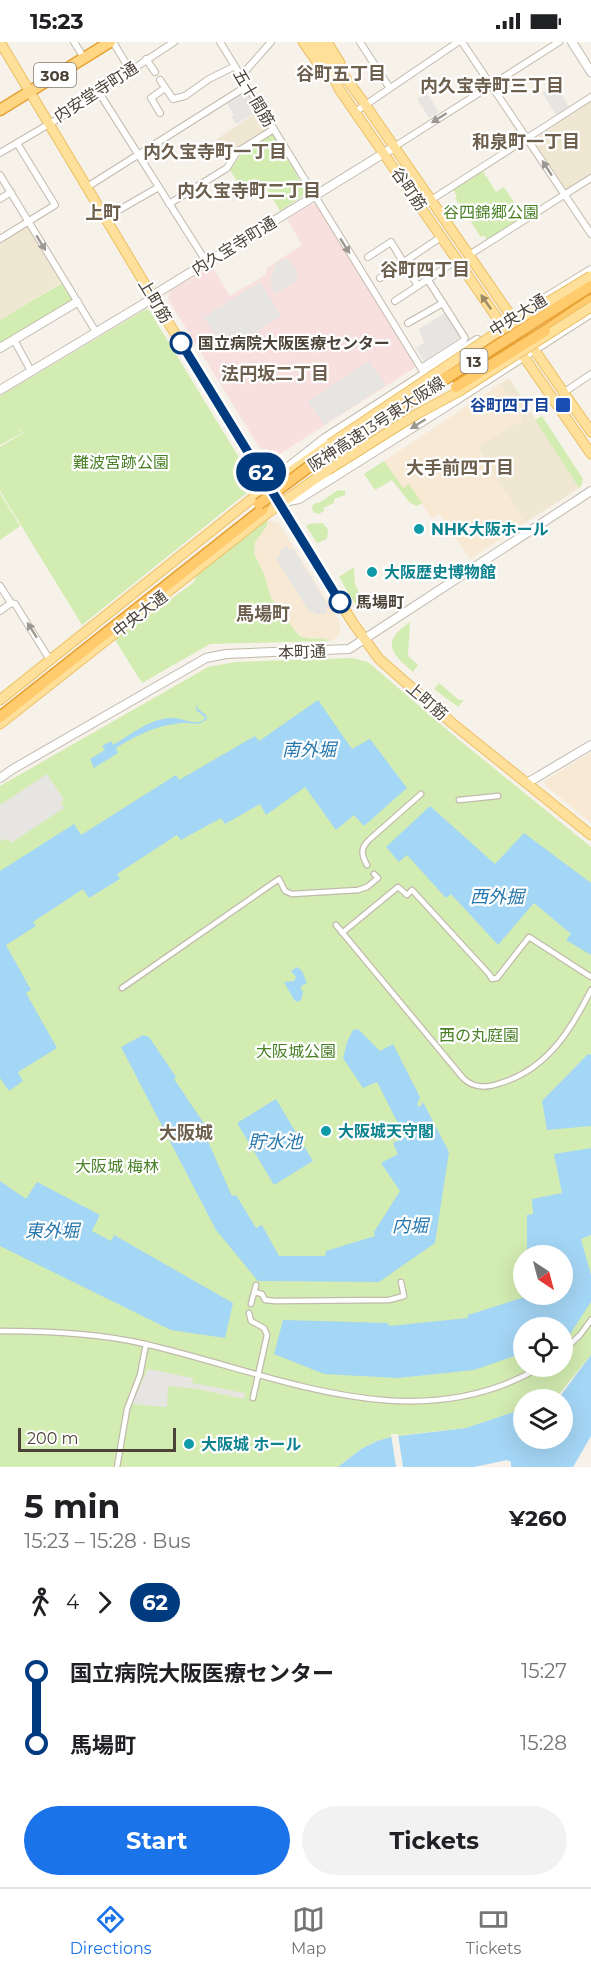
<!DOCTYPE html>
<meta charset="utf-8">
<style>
:root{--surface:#fff;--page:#f2f2f2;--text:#202124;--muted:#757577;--line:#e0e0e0;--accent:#1a73e8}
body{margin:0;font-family:Montserrat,"Noto Sans JP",sans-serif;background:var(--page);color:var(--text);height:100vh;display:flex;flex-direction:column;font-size:22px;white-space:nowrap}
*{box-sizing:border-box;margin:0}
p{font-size:20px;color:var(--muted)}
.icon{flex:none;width:33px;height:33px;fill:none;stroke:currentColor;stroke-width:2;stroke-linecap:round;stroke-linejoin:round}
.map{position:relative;height:1425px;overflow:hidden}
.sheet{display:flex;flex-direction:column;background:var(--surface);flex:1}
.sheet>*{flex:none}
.badge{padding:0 12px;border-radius:20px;font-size:21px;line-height:39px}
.needle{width:39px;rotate:144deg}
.buttons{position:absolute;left:513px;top:1203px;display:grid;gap:12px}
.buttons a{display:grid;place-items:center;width:60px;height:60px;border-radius:50%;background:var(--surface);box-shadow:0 6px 24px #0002;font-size:30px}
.scale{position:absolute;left:18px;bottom:15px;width:158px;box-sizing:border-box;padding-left:6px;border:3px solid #4b4337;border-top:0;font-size:16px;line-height:21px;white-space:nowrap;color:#4b4337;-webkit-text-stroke:4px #fff;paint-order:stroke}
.map>.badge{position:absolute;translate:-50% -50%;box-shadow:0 0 0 3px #fff}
.legs{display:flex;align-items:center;gap:9px;height:66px;padding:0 24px;font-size:20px}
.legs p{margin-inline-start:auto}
.overview{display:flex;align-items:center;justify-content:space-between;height:102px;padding:0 24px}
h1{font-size:33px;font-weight:700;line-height:45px}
.primary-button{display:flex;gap:12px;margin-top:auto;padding:12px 24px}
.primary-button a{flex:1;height:69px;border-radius:36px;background:var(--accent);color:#fff;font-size:24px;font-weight:700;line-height:69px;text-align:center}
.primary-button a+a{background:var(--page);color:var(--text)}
ul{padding:0 24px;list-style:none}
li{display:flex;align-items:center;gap:21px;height:72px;font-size:22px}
li i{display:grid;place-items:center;width:9px;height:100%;margin:0 8px;background:currentColor}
li i::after{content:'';width:15px;height:15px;margin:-8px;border:4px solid;border-radius:50%;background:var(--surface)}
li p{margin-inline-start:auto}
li:first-child i{background:linear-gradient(#0000 50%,currentColor 0)}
li:last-child i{background:linear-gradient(currentColor 50%,#0000 0)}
.status{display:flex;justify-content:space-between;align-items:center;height:42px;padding:0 30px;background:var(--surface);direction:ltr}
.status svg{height:16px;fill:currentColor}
.tabs{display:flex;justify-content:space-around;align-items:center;height:84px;border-top:2px solid var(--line);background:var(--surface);font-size:16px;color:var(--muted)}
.tabs a{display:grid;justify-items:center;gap:3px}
.tabs .on{color:var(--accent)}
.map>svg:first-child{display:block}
.commercial{fill:#f8e9d5}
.education{fill:#f0e7d3}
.medical{fill:#f7e0dd}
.green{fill:#d3ecb1;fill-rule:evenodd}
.parking{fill:#e7e5e2}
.water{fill:#a4d6f5}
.pier{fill:#f6f2ea}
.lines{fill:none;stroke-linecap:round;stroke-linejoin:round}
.pedestrian-casing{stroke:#c2baac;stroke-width:7}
.minor-casing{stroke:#c2baac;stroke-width:8}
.tertiary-casing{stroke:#c2baac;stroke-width:10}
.primary-casing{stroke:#ecbf63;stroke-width:11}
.trunk-casing{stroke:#e7a133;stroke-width:13}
.motorway-casing{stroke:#e7a133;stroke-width:13}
.pedestrian{stroke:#fff;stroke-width:4.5}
.minor{stroke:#fff;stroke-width:6}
.tertiary{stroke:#fff;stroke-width:8}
.primary{stroke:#ffe09a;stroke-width:9}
.trunk{stroke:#ffd683;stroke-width:10}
.motorway{stroke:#ffcb6c;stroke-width:10}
.primary-bridge-casing{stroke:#ecbf63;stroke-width:11;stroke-linecap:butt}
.motorway-bridge-casing{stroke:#e7a133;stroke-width:13;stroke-linecap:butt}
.primary-bridge{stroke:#ffe09a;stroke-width:9}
.motorway-bridge{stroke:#ffcb6c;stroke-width:10}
.oneway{fill:#9c9891}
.oneway2{fill:#9c8a64}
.line-1-casing{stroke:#fff;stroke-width:14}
.line-1{stroke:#003b80;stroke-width:9}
.stop-1-dot{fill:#fff;stroke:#003b80;stroke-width:3}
.transit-dot{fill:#1a4fb4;stroke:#fff;stroke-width:2}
.culture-dot{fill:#0f9aa8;stroke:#fff;stroke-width:2}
.labels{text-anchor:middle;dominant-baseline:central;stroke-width:4.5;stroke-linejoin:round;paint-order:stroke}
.shield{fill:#fff;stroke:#817b73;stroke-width:1.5}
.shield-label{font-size:15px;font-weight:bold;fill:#4b4337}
.street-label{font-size:16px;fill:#4b4337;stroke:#fff}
.park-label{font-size:16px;fill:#4a8126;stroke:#fff}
.stop-label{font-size:16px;font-weight:bold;fill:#4b4337;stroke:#fff;text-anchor:start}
.transit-label{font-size:16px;font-weight:bold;fill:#164399;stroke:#fff;text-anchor:end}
.culture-label{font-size:16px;font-weight:bold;fill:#0d838f;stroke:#fff;text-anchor:start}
.neighbourhood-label{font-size:18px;font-weight:bold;fill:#6e604e;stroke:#fff}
.water-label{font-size:18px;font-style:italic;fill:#2678ae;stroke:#fff}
</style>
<div class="status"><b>15:23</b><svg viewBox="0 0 49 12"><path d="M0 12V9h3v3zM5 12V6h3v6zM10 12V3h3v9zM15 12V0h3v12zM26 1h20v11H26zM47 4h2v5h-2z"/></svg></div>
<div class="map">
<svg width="591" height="1425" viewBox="0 0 591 1425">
<rect width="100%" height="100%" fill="#f6f2ea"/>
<path class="commercial" d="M500,342l24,34 -47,30 48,75 -55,36 -30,-45 -8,5 -23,-34 -6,3 -19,-27z
M267,478l11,2 62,100v11l-7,7 -3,1 -3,-2 -9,-1h-13l-11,-7 -7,-10h-6l-2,-3v-12l-8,-7 -7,-25 -10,-21 1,-11 12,-16z
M591,710v71l-47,-39v-3z"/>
<path class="education" d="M591,60v72l-23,15 -3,-1 -32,-48z
M259,69l11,16 -1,3 -42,34 -15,-22z
M26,185h2l34,55 -62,38v-78z
M509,336l70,110 -54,35 -48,-76 46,-28 -23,-35z"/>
<path class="medical" d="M312,162h6l12,23 86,140 -141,90 -11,-2 -96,-156 2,-8 42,-25 18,30 35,-21 2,-7 35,-23 -15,-26z"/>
<path class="green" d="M270,93h4l33,58 -27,18 -15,-26 -20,9 -15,-24 13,-18z
M483,129l13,21 8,-5 20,31 -37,22 -3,-5 -3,2 -26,-39 2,-2 -4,-6z
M62,241l10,15 -1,3 -71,42v-23z
M146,267l3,1 103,169 -3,12 -167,134 -82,-134v-44l23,-14 -9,-10 8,10 -22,12v-49z
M542,374l41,63 -2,7 -2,2 -44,-68z
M384,419l19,27 6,-4 13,19 -5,3 -7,-3 -18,-23 -17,10 -11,-16z
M338,448l7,1v4l-11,4v4l-11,5 1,3 -5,3 -6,-2 -1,-6 4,-3h3z
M0,451l20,33 -20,14z
M267,478v6l-12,16 -1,11 10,21 7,24 11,13 -2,7c2,1 5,2 8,4 6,6 8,14 18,16 9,2 16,-2 24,3l-120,3 -68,39 -27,-43 78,-57 4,-8z
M323,481l5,7 -1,9 -10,4 -11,-17 3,-2z
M354,525l1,17 10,21 -8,2 -18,-30z
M410,580l-2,34 10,9 -5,7c-23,-20 -32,-30 -3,-50z
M352,616l16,4 90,77 133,108v508l-35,43 -32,2 -1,9 -57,19 -61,7 -28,6 -16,8 -23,18h-338v-681l208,-119 27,-5zM524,1214h38v38h-38zM524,1286h38v38h-38z
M439,641l20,17h5l-6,7 -24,-18z"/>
<path class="parking" d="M551,45l3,4 4,-2 11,18 -13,8 -14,-22z
M246,47l9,14 -6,5 4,6 -17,10 -5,-7 3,-2 -8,-13z
M427,51l12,19 -10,6 -12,-19z
M284,217h4l10,14 -2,8 -21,13 -5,-7 3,-2 -3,-6 6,-16z
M260,240l21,34 -56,35 -21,-34z
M446,270l16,24 -38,25 -8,-13 8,-5 -5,-14z
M369,319l16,24 -61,40 -16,-24z
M286,504l4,4 3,-2 36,59 -3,2v5h-12v-3l-5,1 -33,-54 5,-3 -2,-3z
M47,732l17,26 -3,2 3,6 -53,35 -3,-4 -8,2v-36z
M148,1327l45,9 -1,5 53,10 -1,6 -46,-10 -30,-3 -1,21 -35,-3z"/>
<path class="water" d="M318,658l34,49 18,-10 37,49 -43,38 -10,-11 -18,15 -31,-43 -39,28 -6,-11 -35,20 -4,-6 -40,22 -4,-5 -60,39 3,5 -31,19 -6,-9 -50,33 3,4 -30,19 25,45 -5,3 31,55 -39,24 5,9 -14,10 -9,-13v-207l74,-47 7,11 95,-60 3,5 76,-44 4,5z
M196,660l1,6 9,7 1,4c-9,8 -16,3 -26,4 -27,3 -43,12 -65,25l2,5 -24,15 -4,-9 15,-9 -3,-4 9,-5 2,4c17,-10 37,-26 57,-27 12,-1 21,7 33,3l2,-4 -9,-7z
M430,764l65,58 29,-31 67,50v72l-25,-15 5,-6 -37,-31 -36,42 -47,-51 -5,4 -39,-43 -8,7 -13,-15z
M297,925l5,4 5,12 -6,3v3l2,3 -2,8 -3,2 -4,-2 -10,-18 10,-1 2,-4 -5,-6z
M358,987l22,22 13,-7 27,53 -3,8 3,2 3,-5 26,50 -14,91 -56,39 -121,-1 -42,-51 -95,-183 22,-12 6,2 27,40 -2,2 33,49 -4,2 29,66 4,-1 20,33 6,-3 17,31h46l1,-5 49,-15 -1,-4 26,-41 -19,-28 17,-9 -5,-11 12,-6 -28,-55 -14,6 -20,-30 4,-16 6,-12z
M588,1012l3,1v71l-44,4 -5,-29z
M276,1057l37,62 -39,24 -37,-62z
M591,1106v87l-10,4 10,36v27l-23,35 -5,2 -1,-11h-38l-1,25 -49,17 -76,8 -74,-4 -50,-20 9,-34 105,3 1,3 79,-8v-3l63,-20 31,-1v-38l-35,-1v-40l6,-1 -1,-15 30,-6 -8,-39z
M0,1139l26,18 11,-17 63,33 -8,16 19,10 3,-6 119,68 -8,35 -54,-8 -171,-84z
M591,1313v81l-18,31h-62v-5l-4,-2 -33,7h-136l23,-18 16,-8 14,-4 75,-9 57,-19 1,29h38v-38l-9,-1 8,-4z"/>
<path class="pier" d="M391,1392h7l5,33h-7z"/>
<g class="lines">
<defs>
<path id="pedestrian" d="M459,758l39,-4
M370,797l51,-45
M367,823c-5,-9 -7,-16 1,-24
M336,883l127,153c11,11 24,10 38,5 46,-14 70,-53 90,-93
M342,891l56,-46 9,8 5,-5 77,84 3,5 5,-1 32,-41 62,40
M122,946l157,-109 6,12 7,3 66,-4 9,-3 11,-9 -4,-4
M254,1250l8,2 3,6 10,1 114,-1 15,-4 -3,-14
M251,1262l5,-19
M249,1271l2,8 13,7 3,7 -14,63
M0,1289c48,0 98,2 145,13 130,30 270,99 397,22
M562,1310l18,-17 11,-15
M117,1425l10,-58 13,-34 6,-31"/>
<path id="minor" d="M74,0l10,16
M113,0l17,28
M220,0l201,326
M360,0l29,45
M462,0l129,192
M146,17l9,13
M241,34l30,-34
M160,38l13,19 12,-3 24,-17 26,-13
M98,49l109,172
M355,70l103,-70
M160,71l-9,-15 14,-10
M394,105l165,-105
M0,111l56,-33 118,-78
M0,133l96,157
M87,145l160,-101
M0,157l11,-7
M431,158l160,-103
M169,162l58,-36 10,-16 37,-23
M105,176l54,-31
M0,197l55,-34 -38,-62
M469,213l122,-77
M368,215l23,-15 27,44
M380,236l61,-41
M395,259l62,-41
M408,281l35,-20
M14,298l17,31
M423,329l-2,-3 42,-27 2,-3 -37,-58
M563,351l28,-19
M0,544l11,17 4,1 35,56
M0,569l11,-8"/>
<path id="tertiary" d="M572,0l19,30
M521,271l70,-43
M0,306l77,-46
M0,348l145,-87 7,-7 242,-149
M278,436l9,-10 38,-30 152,-98
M284,460l15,-3 148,-93 144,-93
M0,736l13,-9 193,-111 20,-4 123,-5 242,-158
M527,741l64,-38"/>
<path id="primary" d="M0,0l152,254 201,327 26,36 73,64 139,112
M303,0l19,27
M311,0l20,30 8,17 252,365
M319,0l43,58 229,332
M327,0l13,21
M0,658l254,-203 76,-53
M0,682l269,-212 59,-42"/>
<path id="trunk" d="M0,68l110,-68"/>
<path id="motorway" d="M545,289l46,-31
M0,675l263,-208"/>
</defs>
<use href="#pedestrian" class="pedestrian-casing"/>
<use href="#minor" class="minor-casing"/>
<use href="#tertiary" class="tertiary-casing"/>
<use href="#primary" class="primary-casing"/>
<use href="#trunk" class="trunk-casing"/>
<use href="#motorway" class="motorway-casing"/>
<use href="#pedestrian" class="pedestrian"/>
<use href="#minor" class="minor"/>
<use href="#tertiary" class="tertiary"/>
<use href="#primary" class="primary"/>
<use href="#trunk" class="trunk"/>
<use href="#motorway" class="motorway"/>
<defs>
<path id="primary-bridge" d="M330,402l160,-107 101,-61
M328,428l89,-56 41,-22 133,-85"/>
<path id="motorway-bridge" d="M456,345l89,-56
M259,462l63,-47 269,-171"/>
</defs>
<use href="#primary-bridge" class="primary-bridge-casing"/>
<use href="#motorway-bridge" class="motorway-bridge-casing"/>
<use href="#primary-bridge" class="primary-bridge"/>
<use href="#motorway-bridge" class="motorway-bridge"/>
</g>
<defs><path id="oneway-solid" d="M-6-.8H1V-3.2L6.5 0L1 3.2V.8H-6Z" transform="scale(1.5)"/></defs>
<g class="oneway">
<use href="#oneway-solid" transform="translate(439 76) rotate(148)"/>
<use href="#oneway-solid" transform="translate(547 126) rotate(-123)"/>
<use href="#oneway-solid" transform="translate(41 201) rotate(59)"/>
<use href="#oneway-solid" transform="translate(345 204) rotate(58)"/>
<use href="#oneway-solid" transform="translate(418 382) rotate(148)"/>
<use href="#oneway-solid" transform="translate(32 588) rotate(-122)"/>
</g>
<use class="oneway2" href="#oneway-solid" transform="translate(486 260) rotate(-125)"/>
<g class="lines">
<defs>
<path id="line-1" d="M181,301l159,259"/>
</defs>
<use href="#line-1" class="line-1-casing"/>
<use href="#line-1" class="line-1"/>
</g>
<g class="stop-1-dot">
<circle cx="181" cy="301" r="10"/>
<circle cx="340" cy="560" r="10"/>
</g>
<rect class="transit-dot" x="555" y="355" width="16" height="16" rx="3"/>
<g class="culture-dot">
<circle cx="419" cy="487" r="6"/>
<circle cx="372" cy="530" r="6"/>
<circle cx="326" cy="1089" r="6"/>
<circle cx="189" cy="1402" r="6"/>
</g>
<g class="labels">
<g class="shield">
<rect x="34" y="21" width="42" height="24" rx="4.5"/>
<rect x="460.5" y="307" width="27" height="24" rx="4.5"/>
</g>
<g class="shield-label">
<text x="55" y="33">308</text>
<text x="474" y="319">13</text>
</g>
<g class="street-label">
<text transform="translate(96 50) rotate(-33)">内安堂寺町通</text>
<text transform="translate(254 56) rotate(59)">五十間筋</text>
<text transform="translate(409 147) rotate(55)">谷町筋</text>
<text transform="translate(234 204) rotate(-32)">内久宝寺町通</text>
<text transform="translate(155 259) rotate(59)">上町筋</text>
<text transform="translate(518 273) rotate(-32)">中央大通</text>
<text transform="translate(376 382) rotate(-33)">阪神高速13号東大阪線</text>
<text transform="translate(140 572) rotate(-38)">中央大通</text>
<text transform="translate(302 610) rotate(-2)">本町通</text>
<text transform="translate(427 659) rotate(41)">上町筋</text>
</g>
<g class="park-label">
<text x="491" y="170">谷四錦郷公園</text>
<text x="121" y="420">難波宮跡公園</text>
<text x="479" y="993">西の丸庭園</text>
<text x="296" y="1009">大阪城公園</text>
<text x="117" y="1124">大阪城 梅林</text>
</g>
<g class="stop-label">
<text x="198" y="301">国立病院大阪医療センター</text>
<text x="356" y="560">馬場町</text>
</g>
<g class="transit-label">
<text x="550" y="363">谷町四丁目</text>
</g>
<g class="culture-label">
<text x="431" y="487">NHK大阪ホール</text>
<text x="384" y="530">大阪歴史博物館</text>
<text x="338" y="1089">大阪城天守閣</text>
<text x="201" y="1402">大阪城 ホール</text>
</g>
<g class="neighbourhood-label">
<text x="341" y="32">谷町五丁目</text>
<text x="492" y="44">内久宝寺町三丁目</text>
<text x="526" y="100">和泉町一丁目</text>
<text x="215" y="110">内久宝寺町一丁目</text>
<text x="249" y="149">内久宝寺町二丁目</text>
<text x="103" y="171">上町</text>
<text x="425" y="228">谷町四丁目</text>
<text x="275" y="332">法円坂二丁目</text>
<text x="460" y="426">大手前四丁目</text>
<text x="263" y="572">馬場町</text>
<text x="186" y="1091">大阪城</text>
</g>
<g class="water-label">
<text x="309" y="708">南外堀</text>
<text x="497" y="855">西外掘</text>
<text x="275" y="1100">貯水池</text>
<text x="410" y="1184">内堀</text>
<text x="52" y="1189">東外堀</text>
</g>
</g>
</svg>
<div class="buttons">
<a><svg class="needle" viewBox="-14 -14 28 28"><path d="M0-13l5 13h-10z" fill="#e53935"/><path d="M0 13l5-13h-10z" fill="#757577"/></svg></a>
<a><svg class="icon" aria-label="locate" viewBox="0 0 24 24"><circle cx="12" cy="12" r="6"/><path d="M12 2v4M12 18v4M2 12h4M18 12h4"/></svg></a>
<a><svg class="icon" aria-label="layers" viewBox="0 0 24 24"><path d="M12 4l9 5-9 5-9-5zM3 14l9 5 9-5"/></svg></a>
</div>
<div class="scale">200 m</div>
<b class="badge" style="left:261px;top:430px;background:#003b80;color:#fff">62</b>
</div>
<section class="sheet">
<div class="overview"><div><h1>5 min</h1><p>15:23 – 15:28 · Bus</p></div><b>¥260</b></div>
<div class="legs"><svg class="icon" aria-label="walk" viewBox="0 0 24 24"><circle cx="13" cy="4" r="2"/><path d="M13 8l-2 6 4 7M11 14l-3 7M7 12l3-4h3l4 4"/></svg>4<svg class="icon" aria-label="forward" viewBox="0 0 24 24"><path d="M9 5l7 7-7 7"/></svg><b class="badge" style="background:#003b80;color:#fff">62</b></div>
<ul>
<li><i style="color:#003b80"></i><b>国立病院大阪医療センター</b><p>15:27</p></li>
<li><i style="color:#003b80"></i><b>馬場町</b><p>15:28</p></li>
</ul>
<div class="primary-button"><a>Start</a><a>Tickets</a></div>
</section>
<nav class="tabs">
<a class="on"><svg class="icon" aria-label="directions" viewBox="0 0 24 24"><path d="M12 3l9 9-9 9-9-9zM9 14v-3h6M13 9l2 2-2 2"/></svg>Directions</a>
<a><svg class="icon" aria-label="map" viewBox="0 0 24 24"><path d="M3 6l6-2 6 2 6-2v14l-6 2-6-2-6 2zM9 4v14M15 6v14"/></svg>Map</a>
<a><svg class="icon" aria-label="tickets" viewBox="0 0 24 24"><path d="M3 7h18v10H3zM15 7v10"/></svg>Tickets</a>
</nav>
